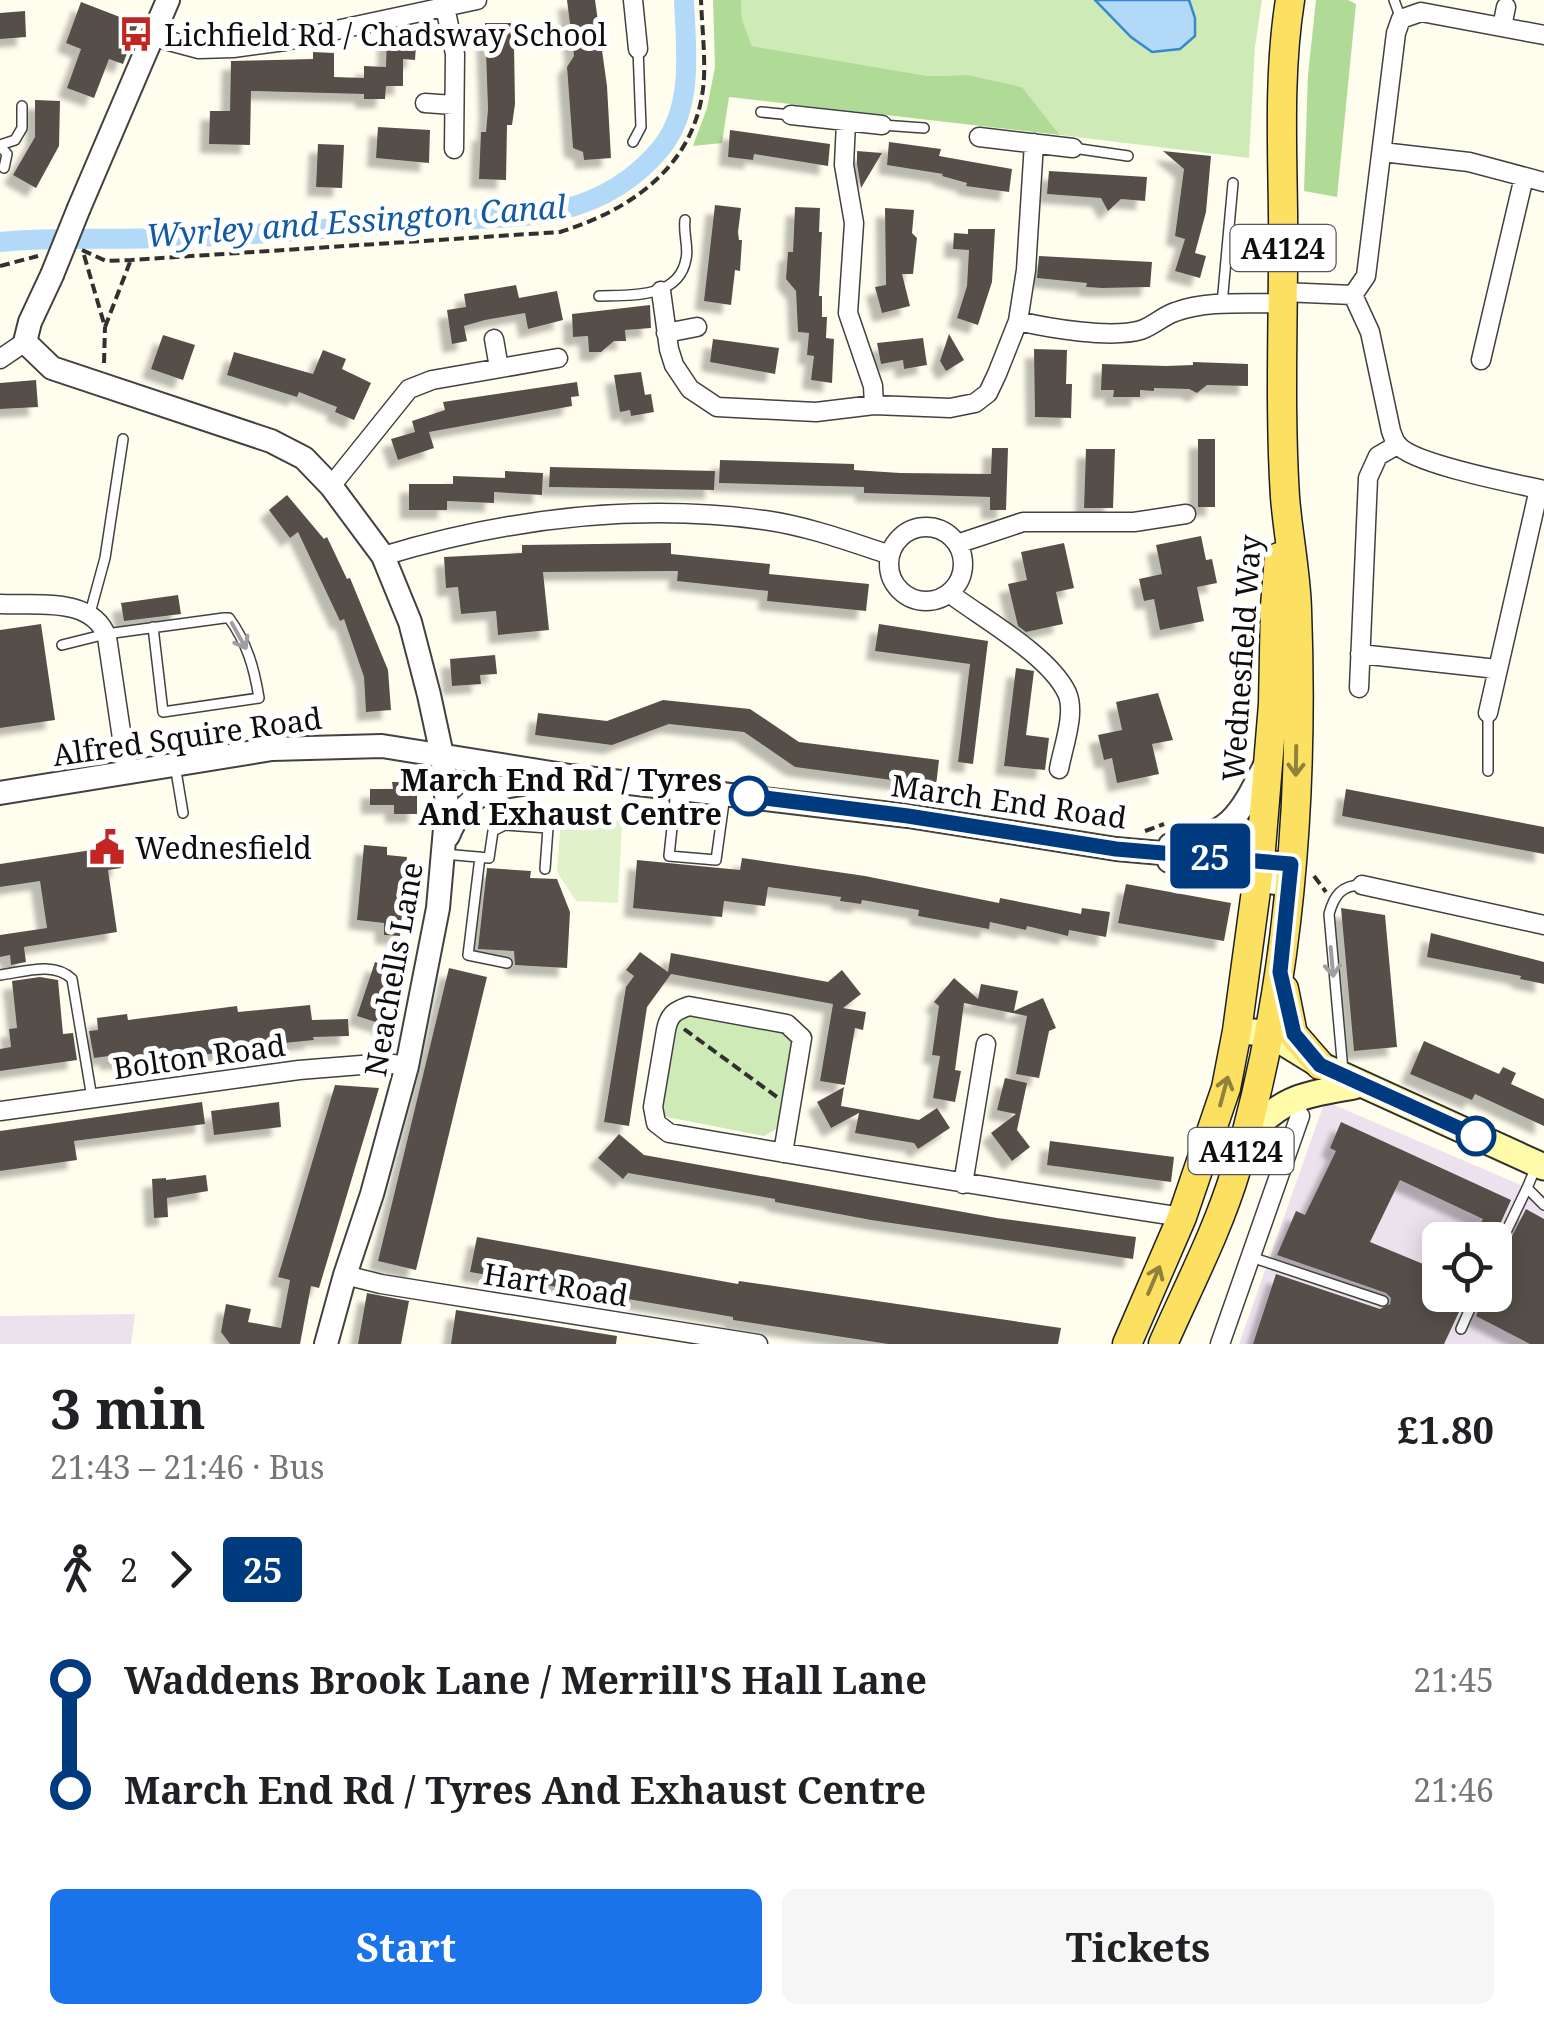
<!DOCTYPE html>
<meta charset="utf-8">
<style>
:root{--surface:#fff;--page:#f6f6f6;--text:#202124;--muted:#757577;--accent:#1a73e8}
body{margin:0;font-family:"Noto Serif",serif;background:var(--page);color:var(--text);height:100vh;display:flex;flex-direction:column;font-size:38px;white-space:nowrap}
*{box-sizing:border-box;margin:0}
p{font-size:32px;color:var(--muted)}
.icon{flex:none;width:55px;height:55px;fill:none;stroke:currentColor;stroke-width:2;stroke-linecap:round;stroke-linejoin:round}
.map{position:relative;height:1344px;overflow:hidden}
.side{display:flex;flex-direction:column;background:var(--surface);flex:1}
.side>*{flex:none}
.badge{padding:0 20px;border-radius:8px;font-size:35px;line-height:65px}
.fabs{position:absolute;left:1422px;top:1222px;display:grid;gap:20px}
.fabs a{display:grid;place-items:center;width:90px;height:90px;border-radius:15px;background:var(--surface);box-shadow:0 5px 25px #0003;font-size:50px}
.map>.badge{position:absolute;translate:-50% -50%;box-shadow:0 0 0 5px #fff}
.legs{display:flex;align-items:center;gap:15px;height:110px;padding:0 50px;font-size:32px}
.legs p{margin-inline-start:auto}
.overview{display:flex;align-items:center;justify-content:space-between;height:170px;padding:0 50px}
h1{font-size:55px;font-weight:700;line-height:75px}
.primary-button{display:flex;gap:20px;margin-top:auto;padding:20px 50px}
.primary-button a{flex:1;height:115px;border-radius:15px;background:var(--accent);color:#fff;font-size:40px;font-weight:700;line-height:115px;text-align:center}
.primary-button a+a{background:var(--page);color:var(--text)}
ul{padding:0 50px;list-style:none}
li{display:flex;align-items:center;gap:35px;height:110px;font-size:38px}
li i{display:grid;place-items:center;width:15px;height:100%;margin:0 12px;background:currentColor}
li i::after{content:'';width:25px;height:25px;margin:-12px;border:8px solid;border-radius:50%;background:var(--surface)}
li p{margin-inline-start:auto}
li:first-child i{background:linear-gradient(#0000 50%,currentColor 0)}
li:last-child i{background:linear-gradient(currentColor 50%,#0000 0)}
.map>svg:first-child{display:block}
.industrial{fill:#ece2ed;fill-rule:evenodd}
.green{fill:#ceeab7}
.forest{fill:#b0db96}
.pitch{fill:#e1f1c9}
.water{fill:#b2d9f7;stroke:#3788d0;stroke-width:2.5}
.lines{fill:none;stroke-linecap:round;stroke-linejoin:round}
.canal{stroke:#b2d9f7;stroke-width:20}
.building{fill:#57504a;filter:url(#shadow)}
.service-casing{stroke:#414141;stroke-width:12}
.minor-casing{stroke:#414141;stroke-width:21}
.tertiary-casing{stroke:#414141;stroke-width:26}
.secondary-casing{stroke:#303030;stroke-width:29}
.primary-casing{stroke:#1f1f1f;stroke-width:31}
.path{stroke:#303030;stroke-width:4;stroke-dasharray:10 5;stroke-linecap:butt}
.service{stroke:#fff;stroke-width:9}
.minor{stroke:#fff;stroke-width:18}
.tertiary{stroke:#fff;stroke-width:22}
.secondary{stroke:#fffba9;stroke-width:25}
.primary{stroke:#fbe062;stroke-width:28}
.tertiary-bridge-casing{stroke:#414141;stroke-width:26;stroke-linecap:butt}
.tertiary-bridge{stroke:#fff;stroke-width:22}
.oneway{stroke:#9f9f9f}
.oneway2{stroke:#90823c}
.line-1-casing{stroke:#fff;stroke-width:22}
.line-1{stroke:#003b80;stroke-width:15}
.stop-1-dot{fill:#fff;stroke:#003b80;stroke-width:5}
.labels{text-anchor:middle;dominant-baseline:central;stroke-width:10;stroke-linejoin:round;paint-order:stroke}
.shield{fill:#fff;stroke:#565656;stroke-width:2.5}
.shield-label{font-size:28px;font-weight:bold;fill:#0e0e0e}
.poi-label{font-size:30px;fill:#0e0e0e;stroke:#fff;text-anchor:start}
.street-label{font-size:30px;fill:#0e0e0e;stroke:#fff}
.stop-label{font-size:30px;font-weight:bold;fill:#0e0e0e;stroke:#fff;text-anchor:end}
.water-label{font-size:32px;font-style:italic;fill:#145aa2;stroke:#fff}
</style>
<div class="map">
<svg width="1544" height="1344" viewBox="0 0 1544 1344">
<defs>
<filter id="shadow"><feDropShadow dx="-9" dy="9" stdDeviation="2.5" flood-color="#0004"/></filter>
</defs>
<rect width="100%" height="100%" fill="#fffdee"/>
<path class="industrial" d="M1325,1101l219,94v149h-305zM1440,1240h55v55h-55z
M135,1314l-4,30h-131v-28z"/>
<path class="green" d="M741,0h521l-7,47 -6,111 -189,-23 -38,-48 -54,-12 -40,1 -176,-30 -10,-27z
M691,1015l97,17 7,13 -15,82 -16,9 -102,-20 -1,-13 15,-83z"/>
<path class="forest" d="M713,0h28l1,19 10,27 176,30 40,-1 54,12 38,48 -331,-38 -7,46 -29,3 14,-38 8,-41z
M1316,0h32l8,4 -19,193 -33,-6 4,-116z"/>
<path class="pitch" d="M561,816l61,5 -4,82 -42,-2 -19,-29z"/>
<path class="water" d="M1095,0h94l6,18v18l-15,13 -28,3 -21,-15z"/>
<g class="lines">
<path class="canal" d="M0,242c53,-5 106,-2 159,-4 89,-2 178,-10 266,-17 41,-3 97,-1 136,-11 40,-10 75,-31 101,-63 32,-41 24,-98 22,-147"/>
</g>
<path class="building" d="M567,0h28l12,86 4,72 -27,2 -1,-8 -10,-4 -6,-81 7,-11z
M81,2l57,22 -15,40 -14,-5 -15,39 -27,-10 14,-39 -15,-6z
M25,11l1,26 -26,2v-26z
M485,23h26v22h3l1,59 -3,21h-5l-1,55 -27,-1 2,-47h5l2,-23z
M394,30l23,2 -2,28 -12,-1v27h-17l-1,13h-21v-5l-113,-3 -1,54 -41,-1 1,-33h20l1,-50 82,-2v-7l21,1v24l30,1v-12l22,1 1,-35z
M35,100l25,1 -1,45 -23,42 -23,-13 22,-38z
M378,127l52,3 -1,33 -53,-5z
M730,130l100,14 -2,22 -74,-12 -1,6 -25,-3z
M889,142l52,7 -2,7 73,13 -3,23 -43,-6 1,-3 -25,-7 1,-2 -56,-9z
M318,144l26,1 -2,43 -26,-1z
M857,151l25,2 -21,35 -4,-24z
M1163,151l48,5 -5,56 -11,41 11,3 -6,22 -25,-7 10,-32 -10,-3 9,-67z
M1049,171l98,6 -2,24 -24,-2 -13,12 -7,-13 -54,-4z
M715,205l26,3 -3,24 1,8h3l-2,31 -5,-1 -4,35 -27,-4z
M795,207l25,1 -1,24h3l-3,64h3v21h5l-1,21 8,1 -2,44 -21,-3 3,-24 -7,-1 2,-22 -11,-1 -2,-41 -10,-12 2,-27h5z
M885,208l29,2 -2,23 5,5 -4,36h-11l8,32 -28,7 -7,-26 11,-2z
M968,229h27l-3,53 -14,43 -21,-7 10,-32 2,-36 -16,-1 1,-16 14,1z
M1039,256l113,6 -2,25 -48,1 -16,-1 1,-4 -50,-5z
M516,285l3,13 38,-7 6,29 -35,9 -3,-16 -40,7 -21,6 3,15 -15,3 -5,-34 19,-3 -2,-13z
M650,305l1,23 -26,2 1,11h-12l-13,11h-12l-1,-16 -15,1 -1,-23z
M949,334l15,26 -18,11 -6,-10z
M163,335l32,10 -12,35 -32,-11z
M923,338l4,27 -23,4 -1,-9 -22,4 -4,-21z
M713,339l66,9 -4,26 -65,-12z
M1034,349l33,1 -1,34h6l-1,34 -36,-1z
M323,350l23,9 -4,10 29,14 -17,37 -19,-8 2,-5 -38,-15 -2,5 -70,-22 7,-23 79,22z
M1193,362l55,2v22l-41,-1 -10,8 -8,-4 -35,-1v3l-14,-1v7h-27l1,-7h-13l1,-26 64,2 27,-1z
M641,372l4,23 6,-1 3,18 -23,4 -1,-6 -10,2 -6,-37z
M36,380l2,27 -38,2v-26z
M577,382l2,14 -8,1 1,9 -143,26 5,16 -36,12 -7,-21 24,-7 -3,-11 33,-11 -2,-8z
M1198,439h17v68h-17z
M992,448h16l-2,62h-16v-13l-126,-4v-6l-145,-4 1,-23 134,4v6l46,3 91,1z
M1086,449h29l-2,59h-29z
M550,467l165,4 -1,19 -165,-3z
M505,471l38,2 -1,22 -48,-3v11l-47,-2v9h-38v-26h44v-8l52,2z
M287,495l37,44 3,-2 20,42 3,-1 38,92 3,40 -25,2 -2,-35 -20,-58 -4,2 -42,-89 -8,6 -21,-28z
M1201,536l5,24 6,-1 5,24 -20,4 7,34 -44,9 -6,-31 -10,2 -5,-22 23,-5 -6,-29z
M671,543v11l99,10 -1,10 100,10 -3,27 -99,-10 1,-10 -91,-10 1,-10 -135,1 6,58 -51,5 -2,-24 -35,3 -3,-27 -12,1 -2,-31 78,-4v-8z
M1064,543l10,45 -18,4 7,32 -37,8 -8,-6 -10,-42 19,-4 -6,-28z
M178,595l3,19 -57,7 -3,-18z
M41,624l14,96 -55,8v-98z
M879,624l109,17 -15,123 -15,-2 12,-98 -95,-13z
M495,655l2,19 -17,1 1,9 -29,2 -2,-27z
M1016,668l18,3 -8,64 23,3 -4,32 -41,-4z
M1158,693l15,47 -21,4 7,30 -42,9 -5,-25 -8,2 -6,-25 24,-5 -6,-28z
M663,700l87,9 49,33 140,18 -3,26 -141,-19 -51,-35 -75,-8 -57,21 -77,-10 3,-22 69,8z
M392,782h25v32h-23v-9h-24v-16h23z
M1346,789l198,38v27l-202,-38z
M364,845l23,2v8l20,2 -7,79 -16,-1v-12l-27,-3z
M118,846l3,22 -13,2 9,62 -93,15 2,15 -15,3 -1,-10 -10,2v-22l47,-7 -7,-47 -40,6v-23z
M742,858l123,18 134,27 1,-5 81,16 1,-6 28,4 -4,25 -37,-7 -1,6 -41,-10 -1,4 -36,-8 -1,7 -71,-13 1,-6 -57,-10 -1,4 -21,-3 1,-4 -73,-10 -3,19 -41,-5 -2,16 -89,-9 4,-48 103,10z
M487,868l44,3 -1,7 27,1 13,33 -3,56 -52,-3 -1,-14 -36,-2z
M1126,884l105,19 -7,38 -106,-18z
M1341,908l44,7 12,132 -43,4z
M1431,933l113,29v22l-24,-5 1,-3 -94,-19z
M640,952l28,20 3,-19 157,29 14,-12 19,24 -18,14 23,4 -3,18 -8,-2 -10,57 -25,-4 13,-77 -162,-30 -24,33 -18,119 -25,-4 22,-135 8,-11 -8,-6z
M375,962l31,10 -18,54 -31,-10z
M449,968l38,9 -71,293 -38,-9z
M40,977l18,3 5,54 10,-1 4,27 -77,11v-22l11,-2 -2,-18 8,-1 -5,-47z
M954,978l24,21 3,-15 37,7 -4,20 29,-13 13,30 -7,3 -10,47 -23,-4 11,-58 -63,-13 -9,67 6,1 -6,31 -22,-4 7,-42 -8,-1 7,-49 -5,-4z
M310,1005l2,15 36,-1 1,17 -36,1 1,3 -79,8 1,2 -88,13 -1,-5 -38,3v-5l-15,2 -5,-27 9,-1 -1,-12 30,-4 1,6 109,-14 1,6z
M1424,1041l75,33 4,-7 13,6 -5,11 33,15v27l-69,-32 -3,6 -62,-26z
M1005,1078l22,5 -10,47 13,17 -18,14 -21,-28 25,-19 -19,-4z
M335,1085l44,3 -60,200 -8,-2 -11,58h-70l-9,-12 5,-28 25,5 -3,13 33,6 9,-48 -12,-3z
M844,1087l-3,19 78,14 18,-12 13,20 -32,21 -4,-6 -59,-10 4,-20 -28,15 -14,-26z
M202,1102l3,22 -131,17 3,19 -77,11v-40z
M279,1102l2,25 -67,8 -3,-24z
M1341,1122l170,78 -18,40h-21l11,-21 -83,-39 -30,62 70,29v24h27l-23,49h-191l23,-70 104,35 10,-5 1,-6 -5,-5 -109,-38 19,-44 9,4 31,-64 -6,-3z
M619,1134l25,21 353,63 139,19 -3,22 -262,-39 -96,-18v-3l-147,-26 -5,6 -25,-21z
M1050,1141l124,16 -3,25 -124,-17z
M206,1175l2,16 -41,7 1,19 -14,1 -2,-39 14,-1v2z
M1526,1209l18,10v125h-14l-54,-28 8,-21h11v-26z
M477,1237l261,47 1,-3 322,47 -3,16h-170l-155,-24v-3l-263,-45z
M367,1293l42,8 -8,43h-43z
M456,1310l161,26 -1,8h-165z"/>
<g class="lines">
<defs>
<path id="service" d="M1394,0l7,19
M761,112l30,3
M882,125l42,3
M633,142l8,-15 -3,-78
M0,145l15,-5 7,-12v-22
M0,146l7,8 -3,14
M1073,148l55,8
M599,296c31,-1 80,3 87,-37 3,-12 -3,-25 -1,-39
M1222,304l11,-121
M90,613l15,-55 18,-119
M62,645l44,-11 118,-16h5c18,25 25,49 30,80l-96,14 -10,-85
M1488,713v58
M175,765l8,48
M676,790l-7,66 47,4 9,-65
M444,854l45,4 4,-27 12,-6 43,3 -3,41
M480,857l-12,98 39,8
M0,975c24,-3 54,-14 72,4l20,119
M1343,1071l-14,-157c5,-18 12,-29 33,-29
M1536,1167l-9,21 17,17
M1495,1255l32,-67
M1251,1257l132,44
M1461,1329l15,-34"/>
<path id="minor" d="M633,0l5,49
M445,7l10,47 -1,95
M1502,27l4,-20
M154,37l45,12 34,-1 52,-7 192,-41
M425,103l28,2
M791,115l91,10
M846,122l-2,43 10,58 -6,90 25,73 1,19
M979,137l94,11
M1382,152l87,10 75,20
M661,291l8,58 5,16 16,24 27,18 99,5 58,-7 76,3 25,-5 13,-10 9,-19 21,-53 8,-51 8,-127
M1282,292l71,3 17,37 21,99c2,5 3,10 7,14 15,19 119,39 146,45
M1353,295l13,-19 30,-243 5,-14 20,-7 123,23
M1018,321c30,7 93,18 123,9 12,-4 22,-14 34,-18 33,-12 73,-8 108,-9
M666,333l31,-6
M494,339l5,29
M0,359l25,-17
M1481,360l43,-183
M331,486l78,-97 23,-9 126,-22
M889 564a37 37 0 1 1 74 0a37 37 0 1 1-74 0Z
M957,544l66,-22h111l52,-8
M383,556c123,-37 254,-53 381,-36 43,6 84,21 126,35
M949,593c33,25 100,62 118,100 9,20 -4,54 -8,76
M0,604c37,2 92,-8 107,33l20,135
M1360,654l137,15
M1359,688l9,-210 10,-22 19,-11
M1488,713l51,-224
M1362,885l182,40
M0,1111l299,-41 87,-7 21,3
M783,1153l19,-115 -15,-14 -98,-18c-15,5 -20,9 -23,24l-13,77 3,16 13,10c171,30 342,58 513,84
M963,1184l23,-140
M345,1275l36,9 377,60
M1220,1344l80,-228"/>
<path id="tertiary" d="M79,208l89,-208
M52,275l-22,47 -5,20 27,26 219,73 33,17 27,28 52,70 27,66 19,73 13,60 5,51 -9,102 -31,158 -35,128 -27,81 -19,69
M0,793l272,-44 110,-3 188,30 338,40 208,33 159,14
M448,836c20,-50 51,-48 99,-56
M1170,845c60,-11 68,-26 95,-80
M1169,861l28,10 92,14"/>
<path id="secondary" d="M1237,1031l31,2 52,32 224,102
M1244,1139c39,-42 55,-43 110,-53"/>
<path id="primary" d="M1284,989l9,45 27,31
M1127,1344l55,-127 44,-129 11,-57 23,-170 13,-157 2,-98 4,-49
M1163,1344c25,-57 55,-114 73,-174 54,-181 68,-372 61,-560 -1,-38 -9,-75 -12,-113 -6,-94 -1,-191 -2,-286 -1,-70 -4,-142 7,-211"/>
</defs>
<use href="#service" class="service-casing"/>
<use href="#minor" class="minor-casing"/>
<use href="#tertiary" class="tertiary-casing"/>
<use href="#secondary" class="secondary-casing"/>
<use href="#primary" class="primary-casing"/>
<path class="path" d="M82,250l24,11 25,-1 429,-28c74,-23 139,-69 144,-154 1,-26 -2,-52 -3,-78
M84,255l21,72 25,-65
M0,266l38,-10
M104,363l1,-36
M1145,831l19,-7
M1314,876l12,16
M684,1029l93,68"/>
<use href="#service" class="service"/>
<use href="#minor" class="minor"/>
<use href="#tertiary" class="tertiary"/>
<use href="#secondary" class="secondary"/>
<use href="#primary" class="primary"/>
<defs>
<path id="tertiary-bridge" d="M52,275l27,-67"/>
</defs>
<use href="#tertiary-bridge" class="tertiary-bridge-casing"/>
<use href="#tertiary-bridge" class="tertiary-bridge"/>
</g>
<defs><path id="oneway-shaft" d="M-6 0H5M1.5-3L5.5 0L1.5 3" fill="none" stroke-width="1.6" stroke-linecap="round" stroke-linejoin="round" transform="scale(2.5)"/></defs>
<g class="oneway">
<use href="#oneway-shaft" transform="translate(239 636) rotate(61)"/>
<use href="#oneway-shaft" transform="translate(1332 962) rotate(85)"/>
</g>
<g class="oneway2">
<use href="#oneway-shaft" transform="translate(1296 761) rotate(91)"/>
<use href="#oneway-shaft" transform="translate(1224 1091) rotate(-75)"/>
<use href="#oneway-shaft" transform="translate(1154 1280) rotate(-67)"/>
</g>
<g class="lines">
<defs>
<path id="line-1" d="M749,796l159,20 208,33 175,15 -11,108 14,62 26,31 156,71"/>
</defs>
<use href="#line-1" class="line-1-casing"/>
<use href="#line-1" class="line-1"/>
</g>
<defs>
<symbol id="bus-bare" viewBox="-9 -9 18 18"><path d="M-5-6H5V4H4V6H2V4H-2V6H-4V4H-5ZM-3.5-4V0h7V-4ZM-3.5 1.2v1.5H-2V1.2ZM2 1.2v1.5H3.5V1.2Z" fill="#c12622" stroke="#fff" stroke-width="2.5" paint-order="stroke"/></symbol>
<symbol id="civic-bare" viewBox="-9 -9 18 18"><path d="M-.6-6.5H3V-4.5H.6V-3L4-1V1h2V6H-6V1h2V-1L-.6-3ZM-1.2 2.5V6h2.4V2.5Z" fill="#c12622" stroke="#fff" stroke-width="2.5" paint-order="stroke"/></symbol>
</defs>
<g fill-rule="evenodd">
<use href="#bus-bare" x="111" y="9" width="50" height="50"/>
<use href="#civic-bare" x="82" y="822" width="50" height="50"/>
</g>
<g class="stop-1-dot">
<circle cx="749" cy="796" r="18"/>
<circle cx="1476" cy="1136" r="18"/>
</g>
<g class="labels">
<g class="shield">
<rect x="1230.5" y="225" width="105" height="46" rx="8"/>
<rect x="1188.5" y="1128" width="105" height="46" rx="8"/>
</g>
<g class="shield-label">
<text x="1283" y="248">A4124</text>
<text x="1241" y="1151">A4124</text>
</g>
<g class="poi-label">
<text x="164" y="34">Lichfield Rd / Chadsway School</text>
<text x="135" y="847">Wednesfield</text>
</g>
<g class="street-label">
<text transform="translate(1241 658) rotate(-86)">Wednesfield Way</text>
<text transform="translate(187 736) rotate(-8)">Alfred Squire Road</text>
<text transform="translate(1009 801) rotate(8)">March End Road</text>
<text transform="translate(393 969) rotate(-80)">Neachells Lane</text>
<text transform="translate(199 1056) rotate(-8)">Bolton Road</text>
<text transform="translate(556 1284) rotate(9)">Hart Road</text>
</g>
<g class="stop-label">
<text x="722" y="779">March End Rd / Tyres<tspan x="722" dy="34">And Exhaust Centre</tspan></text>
</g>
<g class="water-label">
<text transform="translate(356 220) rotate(-4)">Wyrley and Essington Canal</text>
</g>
</g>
</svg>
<div class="fabs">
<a><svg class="icon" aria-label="locate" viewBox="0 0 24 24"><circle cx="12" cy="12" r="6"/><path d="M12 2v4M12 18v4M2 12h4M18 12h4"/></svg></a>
</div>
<b class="badge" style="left:1210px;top:856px;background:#003b80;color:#fff">25</b>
</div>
<section class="side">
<div class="overview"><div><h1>3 min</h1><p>21:43 – 21:46 · Bus</p></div><b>£1.80</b></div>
<div class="legs"><svg class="icon" aria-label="walk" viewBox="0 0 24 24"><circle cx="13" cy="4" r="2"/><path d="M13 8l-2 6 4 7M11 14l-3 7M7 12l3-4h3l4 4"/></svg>2<svg class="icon" aria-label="forward" viewBox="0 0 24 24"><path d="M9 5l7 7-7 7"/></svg><b class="badge" style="background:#003b80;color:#fff">25</b></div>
<ul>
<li><i style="color:#003b80"></i><b>Waddens Brook Lane / Merrill'S Hall Lane</b><p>21:45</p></li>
<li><i style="color:#003b80"></i><b>March End Rd / Tyres And Exhaust Centre</b><p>21:46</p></li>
</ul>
<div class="primary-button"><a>Start</a><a>Tickets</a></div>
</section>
